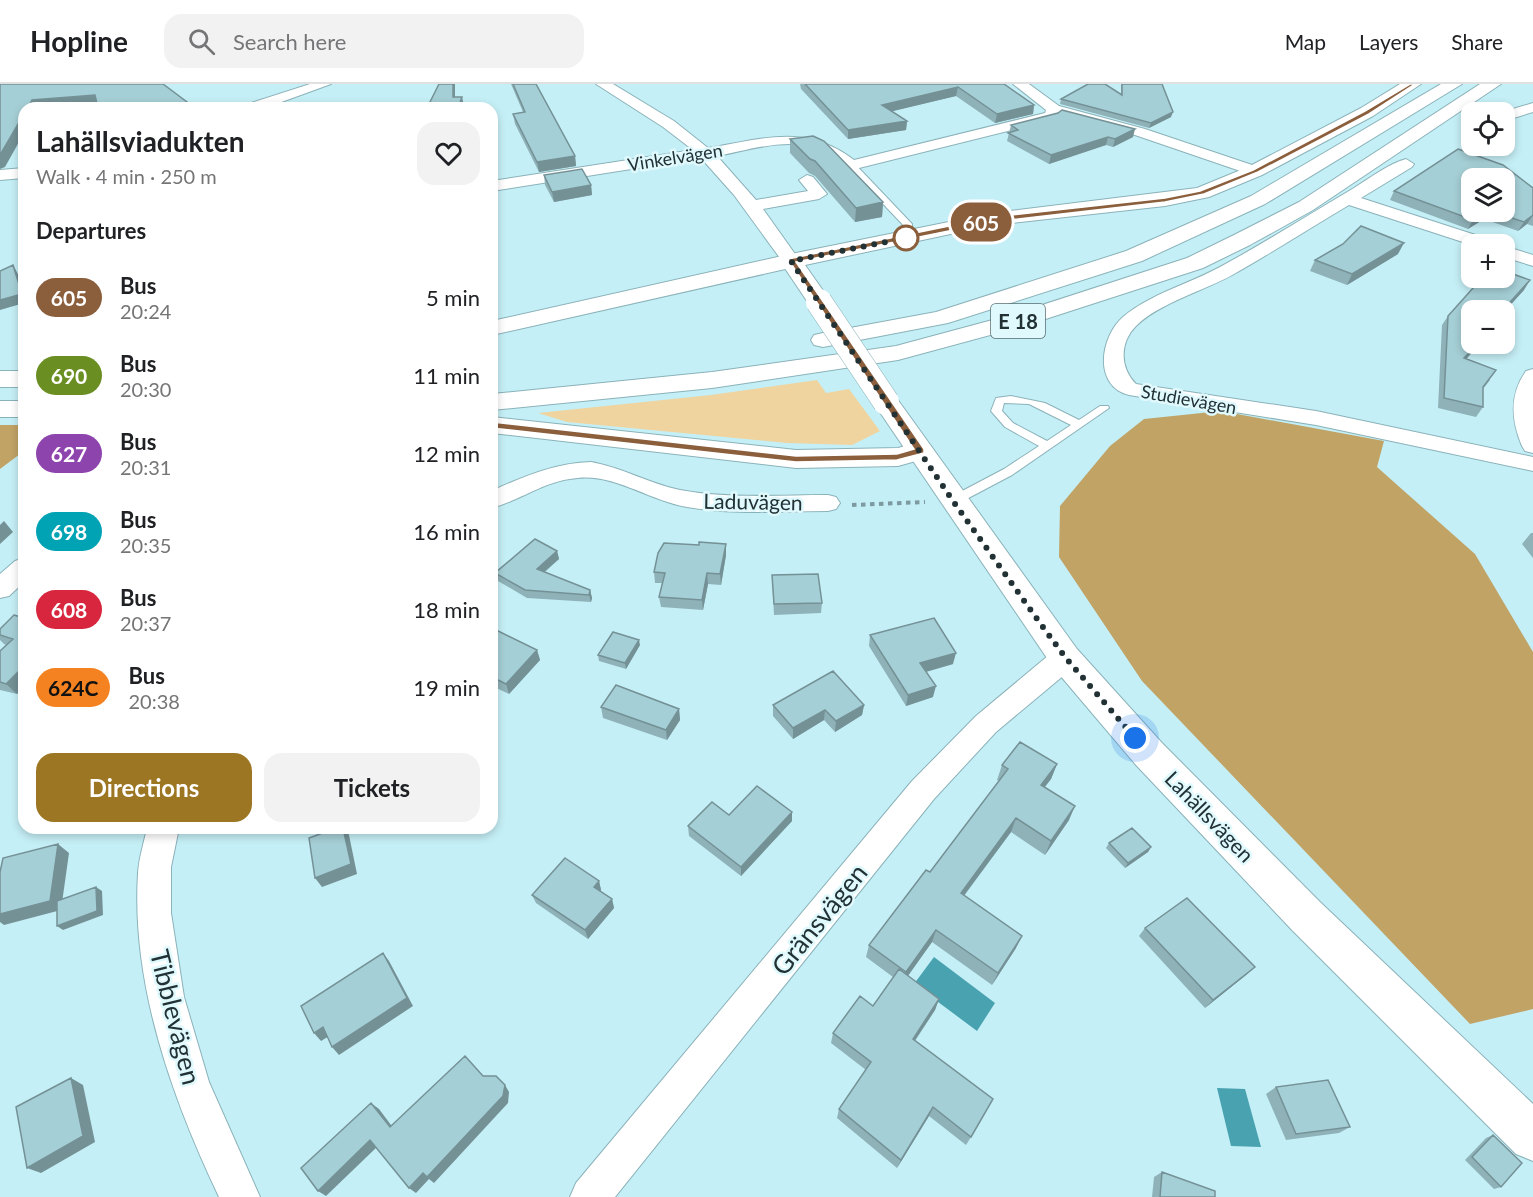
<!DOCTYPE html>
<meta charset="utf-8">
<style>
:root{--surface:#fff;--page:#f2f2f2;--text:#202124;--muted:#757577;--line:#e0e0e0;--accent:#9c7622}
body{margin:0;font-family:Lato,sans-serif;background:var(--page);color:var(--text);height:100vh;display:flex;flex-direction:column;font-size:22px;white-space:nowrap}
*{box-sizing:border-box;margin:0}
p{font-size:20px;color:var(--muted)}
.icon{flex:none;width:33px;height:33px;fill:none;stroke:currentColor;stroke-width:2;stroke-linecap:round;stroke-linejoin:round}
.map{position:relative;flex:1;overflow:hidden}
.side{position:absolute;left:18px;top:18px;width:480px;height:732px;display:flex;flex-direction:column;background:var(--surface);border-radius:18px;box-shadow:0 3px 9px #0003}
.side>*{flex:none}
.badge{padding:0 12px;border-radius:20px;font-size:21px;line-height:39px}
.controls{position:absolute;left:1461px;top:18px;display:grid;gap:12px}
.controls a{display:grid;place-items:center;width:54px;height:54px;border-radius:12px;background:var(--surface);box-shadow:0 3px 9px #0003;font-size:30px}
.you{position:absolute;width:30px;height:30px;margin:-15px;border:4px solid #fff;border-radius:50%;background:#1a73e8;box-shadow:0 0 0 9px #1a73e833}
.map>.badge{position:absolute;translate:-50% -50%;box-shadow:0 0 0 3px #fff}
h2{padding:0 18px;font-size:22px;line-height:54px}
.round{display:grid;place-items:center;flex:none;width:63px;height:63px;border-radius:18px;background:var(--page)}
.summary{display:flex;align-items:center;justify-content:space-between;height:102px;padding:0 18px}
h1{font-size:28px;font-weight:700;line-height:45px}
.action{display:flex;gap:12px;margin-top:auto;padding:12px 18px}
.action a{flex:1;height:69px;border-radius:18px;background:var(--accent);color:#fff;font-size:24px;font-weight:700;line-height:69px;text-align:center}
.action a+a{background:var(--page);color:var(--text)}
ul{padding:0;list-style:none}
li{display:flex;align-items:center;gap:18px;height:78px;padding:0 18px}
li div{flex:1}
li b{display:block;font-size:22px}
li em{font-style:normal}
li .badge{min-width:66px;font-weight:700;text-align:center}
header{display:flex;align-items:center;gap:36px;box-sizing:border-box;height:84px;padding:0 30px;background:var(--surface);border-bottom:2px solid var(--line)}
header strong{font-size:28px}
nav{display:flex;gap:33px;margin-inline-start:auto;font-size:21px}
.search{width:420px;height:54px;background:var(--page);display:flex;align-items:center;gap:15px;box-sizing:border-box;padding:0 21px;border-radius:18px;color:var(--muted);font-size:22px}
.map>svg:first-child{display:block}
.green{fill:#efd4a0}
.forest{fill:#c1a366}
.water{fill:#49a2b0}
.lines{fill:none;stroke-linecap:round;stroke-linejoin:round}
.lane-casing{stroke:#8ab2b9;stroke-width:2}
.street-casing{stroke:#8ab2b9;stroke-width:2}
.secondary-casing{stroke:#8ab2b9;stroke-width:2}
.highway-casing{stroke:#8ab2b9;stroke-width:2}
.path{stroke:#7c9a9f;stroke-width:4;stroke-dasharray:4.5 4.5;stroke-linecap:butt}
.lane{fill:#fff;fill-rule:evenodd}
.street{fill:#fff;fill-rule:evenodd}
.secondary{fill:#fff;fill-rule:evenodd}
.highway{fill:#fff;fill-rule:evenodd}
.secondary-bridge-casing{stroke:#8ab2b9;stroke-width:27;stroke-linecap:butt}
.secondary-bridge{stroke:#fff;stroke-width:26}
.wall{fill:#8eb2b8;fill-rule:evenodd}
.shaded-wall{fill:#749196}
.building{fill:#a5cfd6;stroke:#749196;stroke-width:1.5}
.line{fill:#8b5e3c;stroke:#fff;stroke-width:1.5}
.walk{stroke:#213134;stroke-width:6;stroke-dasharray:0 10.8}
.stop-dot{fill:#fff;stroke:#8b5e3c;stroke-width:3}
.labels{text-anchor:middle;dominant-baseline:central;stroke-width:5;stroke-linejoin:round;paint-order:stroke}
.far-street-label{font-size:18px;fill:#213134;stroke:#e0f9fd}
.shield{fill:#e0f9fd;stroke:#5a6d70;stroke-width:1.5}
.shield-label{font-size:20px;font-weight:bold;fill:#213134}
.street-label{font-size:21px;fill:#213134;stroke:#e0f9fd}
.near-street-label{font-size:26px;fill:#213134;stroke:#e0f9fd}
</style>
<header>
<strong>Hopline</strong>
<div class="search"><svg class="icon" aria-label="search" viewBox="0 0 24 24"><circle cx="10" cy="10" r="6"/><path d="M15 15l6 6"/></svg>Search here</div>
<nav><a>Map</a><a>Layers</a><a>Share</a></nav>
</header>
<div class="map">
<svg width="1533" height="1113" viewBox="0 0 1533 1113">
<rect width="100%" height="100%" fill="#c5eff6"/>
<path class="green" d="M817,296l9,13 23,-4 31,42 -28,14 -65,-2 -220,-21 -29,-9 173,-18z"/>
<path class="forest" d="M1221,327l163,30 -7,26 98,87 58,98v357l-63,15 -328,-343 -83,-124 1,-51 50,-60 34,-27z
M0,341h24v26l-24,18z"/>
<path class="water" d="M934,873l61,46 -18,28 -63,-47z
M1217,1004l28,1 16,58 -30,-1z"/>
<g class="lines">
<defs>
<path id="lane" d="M848,79h6l58,61v4h-6l-58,-61z
M1011,312l34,7 34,17 21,-14h8l1,2 -97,67 -55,29h-8l-2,-3 2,-3 55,-29 35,-23 -34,-19 -14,-16 5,-13zM1004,319l25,1 42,21 -24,16 -34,-18 -11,-12z"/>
<path id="street" d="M310,0h21l-66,24h-22l2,-3z
M596,0h17l61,37 34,27c54,-9 99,-25 146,12l191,-47 1,-3 -33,-26h16l30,22 86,23 116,39 2,3 -2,3h-12l-114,-39 -76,-20 -3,4 -205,51c-13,-4 -23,-17 -36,-22 -28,-11 -70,3 -98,8l39,44 52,-9 -9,-11 8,-5 6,2 14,17 -8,5 -56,10 37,52 -9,5 -6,-1 -51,-70 -33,-37 -209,33v-10l201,-31 -30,-23z
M1533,19v9l-29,9 -1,-9z
M1406,75l8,5 -2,3 -51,31 130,42 3,4 -22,1 -123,-40c-39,23 -76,47 -115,69 -30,17 -75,29 -98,52 -17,17 -16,42 0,58l180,27 217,46v14l-217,-46 -187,-30c-36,-9 -29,-58 -6,-78 27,-23 66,-33 97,-50 46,-25 90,-53 134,-79 16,-10 34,-24 52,-29z
M24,84v10l-24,2v-10z
M1504,162l29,9v11l-29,-9z
M1533,285v84l-8,-2 -3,-5c-11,-26 -13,-51 4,-75z
M591,378c31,5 58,22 89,28 48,9 99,5 148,5l8,2 4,6 -4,6 -8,2c-47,0 -95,4 -141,-4 -37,-6 -72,-33 -109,-29 -32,2 -57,22 -86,30v-18l4,-1c31,-14 61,-26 95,-27z
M24,474v24l-15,14 -9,2v-24l15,-13z
M1065,563l10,3 4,8 -4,8 -79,66 -62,67 -319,398h-45l6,-14 336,-402 64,-65 79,-66z
M147,744h32l-8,39v46l13,84 25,85 51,115h-41c-47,-99 -88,-213 -81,-324 1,-16 6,-30 9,-45z"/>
<path id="secondary" d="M1400,0h21l-48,32 -111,59 -53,22 -44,9 -172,19 -188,40 26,37 -4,5h-16l-31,-46 3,-5 8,-2 202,-41 204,-25 51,-21 113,-59z
M886,310l9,2 182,253 85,94 158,159 213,202v57l-17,-7 -224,-224 -156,-165 -83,-98 -180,-265 4,-6z"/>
<path id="highway" d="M1441,0h21l-197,120 -123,57 -194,62 -125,24 -9,-2 -3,-5 3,-5 9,-2 113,-21 190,-61 125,-55z
M1480,0h21l-188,126 -63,35 -47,23 -176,57 -129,35 -186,28 -220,22v-16l220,-22 184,-26 115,-31 176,-57 47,-23 65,-33z
M791,170l8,2 3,5 -3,5 -307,69v-14z
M0,287h24v16h-24z
M0,317h24v16h-24z
M492,333l304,33 102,-2 22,-6 10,3 4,6 -4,6 -32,9 -102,2 -304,-35z"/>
</defs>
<use href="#lane" class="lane-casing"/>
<use href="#street" class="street-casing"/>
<use href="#secondary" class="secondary-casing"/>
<use href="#highway" class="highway-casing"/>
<path class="path" d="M852,421l73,-3"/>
<use href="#lane" class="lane"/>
<use href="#street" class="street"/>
<use href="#secondary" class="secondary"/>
<use href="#highway" class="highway"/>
<defs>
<path id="secondary-bridge" d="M819,218l67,100"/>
</defs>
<use href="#secondary-bridge" class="secondary-bridge-casing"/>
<use href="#secondary-bridge" class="secondary-bridge"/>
</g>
<path class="wall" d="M511,0h25l39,72 1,10 -37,6 -24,-48 -2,-10 10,-2z
M800,0h204l30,21 -1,9 -38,9 -39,-27 -64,15 15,10 -1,9 -58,9 -47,-50z
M1121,0h41l9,33 -22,11 -89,-24 1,-5 60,-5z
M1011,41l122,12 -20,10 -7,-2 -57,19 -42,-23z
M790,55l93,63 -1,15 -27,5 -40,-46 -6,-3 -19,-20z
M1458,65l45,16 30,23v38l-6,-2 -9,7 -34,-12 -16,10 -78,-29 4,-9zM1472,94h32v34h-32z
M544,91l47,10 1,10 -38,7 -9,-17z
M1398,170l-51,31 -37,-14 5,-11z
M1524,206l-20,22v-2l-38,49 24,21 -7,9v18l-7,10 -38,-9 4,-83 6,-9z
M1531,449h2v25l-11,-14z
M726,460v11l-5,30 -13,-1 -5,26 -42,-3 -2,-10 3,-14h-7l-1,-11 45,-27z
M557,467l2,8 -14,13 45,18 2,8 -1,4 -64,-4 -29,-17 -3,-8z
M772,491l50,28 -1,10 -47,2z
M14,531l3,79 -17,-4v-39l6,-6 -2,-1 -4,-4v-11z
M492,544l45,22 3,10 -31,34 -17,-8z
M870,551l83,29 -27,8 7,25 -27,9 -37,-60z
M640,561l-14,24 -27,-8 -1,-6z
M773,621h91l-2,10 -27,17 -11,-12 -31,19 -20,-23z
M601,623l78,2 1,11 -13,20 -64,-22z
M1057,680l-6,15 -7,8 25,33 -24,35 -34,-23 -47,64 52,52 -24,37 -60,-43 -24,34 31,23 -4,11 -20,31 56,96 -5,8 -37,-29 -32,52 -60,-50 2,-9 27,-39 -35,-27 2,-10 40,-27 20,-29 -27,-20 3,-12 61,-73 69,-91 -2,-1 5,-15z
M792,728v9l-51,55 -52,-40 -1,-10 41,-11z
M1109,759l42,4 -3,5 -23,16 -19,-20z
M599,797l2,9 -1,2 12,7 2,9 -26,31 -52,-36 -4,-8z
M1145,844l110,39 -9,8 -41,33 -66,-72z
M1276,1003l74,40 -11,6 -53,7 -20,-46z
M1493,1051l8,52 -7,2 -29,-29 21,-22z
M1162,1088l53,25h-63l2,-20z"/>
<path class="shaded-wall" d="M453,0h2v22l-2,-9z
M958,3l-2,9 -75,18 1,-9z
M95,11l4,9 -40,4h-31l4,-8z
M462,13l2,9 -1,2h-5z
M187,18l2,6h-19z
M1034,21l-1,9 -38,9 2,-9z
M1173,28l-2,5 -22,11 2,-5z
M24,30v19l-19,34 -5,2v-14z
M907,37l-1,9 -58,9v-9z
M1135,45l-2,8 -20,10 2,-8z
M1108,53l-2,8 -57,19 2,-9z
M575,72l1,10 -37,6 -2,-10z
M591,101l1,10 -38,7 -2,-10z
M883,118l-1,15 -27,5 1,-14z
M1487,128h1l-4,7 -16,10 5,-9z
M1533,131l-6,9 -9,7 6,-9z
M492,145h2l2,8 -4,1z
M1404,159l-6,11 -51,31 5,-11z
M13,181l5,9 6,17v12l-24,7v-10z
M1530,196l-6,10 -20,22v-2h-1z
M1478,260h2l-22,24 6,-10z
M4,437l9,11 -13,12v-19z
M726,460v11l-5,30 -1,-11z
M557,467l2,8 -20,17 -2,-7z
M707,489l1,11 -5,26 -1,-10z
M590,506l2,8 -1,4 -2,-7z
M639,556l1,5 -14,24 -1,-6z
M537,566l3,10 -31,34 -3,-10z
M956,569l-3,11 -35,10 2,-11z
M24,582v21l-7,7 -11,-10z
M936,602l-3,11 -27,9 2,-11z
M864,621l-2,10 -27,17 1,-11z
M679,625l1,11 -13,20 -1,-10z
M825,626l-1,10 -31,19v-11z
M1057,680l-6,15 -16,21 6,-15z
M1075,722l-6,14 -24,35 6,-14z
M792,728v9l-51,55v-9z
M1016,734l-5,14 -55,74 5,-13z
M343,744h2l4,7 8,39 -35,13 -7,-9z
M58,760l11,9 -8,57 -57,15 -4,-3v-8z
M1151,763l-3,5 -23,16 3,-5z
M599,797l2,9 -4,6 -3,-9z
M96,803l6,4 1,24 -40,15 -6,-4z
M612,815l2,9 -26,31 -3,-9z
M936,846l-4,12 -30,42 4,-12z
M1022,852l-6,12 -24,37 6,-12z
M383,869l6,8 24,45 -74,49 -7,-8z
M1255,883l-9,8 -41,33 8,-8z
M939,915l-4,11 -26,39 4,-10z
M323,943l8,8 -10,6 -7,-8z
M71,994l12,7 12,57 -54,31 -14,-5z
M505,1001l4,7 -1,11 -74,80 -5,-4 -13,14 -7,-5z
M371,1019l8,6 18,24 -7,-6z
M933,1023l-4,9 -32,52 4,-8z
M370,1056l8,6 -52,50 -8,-5z"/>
<path class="building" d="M0,0h163l24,18 -17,6h-72l-3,-13 -63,5 -4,8h-4v6l-24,41z
M439,0h14v13h9l-4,11h-31z
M513,0h23l39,72 -38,6 -24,-48 12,-2z
M805,0h199l30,21 -37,9 -39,-27 -76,18 25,16 -59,9z
M1088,0h17l17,11v-11h40l11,28 -22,11 -90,-24z
M1062,26l73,19 -20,10 -7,-2 -57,18 -43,-22 10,-3 -7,-5 47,-12z
M813,52l11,5 59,61 -27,6 -41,-47 -5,-2 -20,-20z
M1458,65l45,16 30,23v27l-9,7 -30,-10h10v-34h-32v34h15l-14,8 -79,-29z
M582,85l9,16 -39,7 -8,-17z
M1361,142l43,17 -52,31 -37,-14 28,-16z
M13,181l9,29 -22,6v-29z
M1504,187l26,9 -27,30h-31v34h6l-14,14 32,12 -13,17v20l-39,-9 4,-82 34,-38h22z
M535,455l22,12 -20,18 53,21 -1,5 -64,-5 -30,-17z
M699,458l27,2 -6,30 -13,-1 -5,27 -43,-3 6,-24 -11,-1 4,-19 6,-10 35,2z
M818,490l4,29 -48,1 -2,-29z
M14,531l10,3v48l-18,18 -6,-2v-31l13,-12 -13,-4v-6z
M934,534l22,35 -36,10 16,23 -28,9 -38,-60z
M492,544l45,22 -31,34 -14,-7z
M613,548l26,8 -14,23 -27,-8z
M833,587l31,34 -28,16 -11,-11 -32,18 -20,-23z
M616,601l63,24 -13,21 -65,-23z
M1020,658l37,22 -16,21 34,21 -24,35 -35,-23 -55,75 61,43 -24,37 -62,-43 -30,42 -37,-27 57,-75 4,2 78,-103 -6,-4z
M757,702l35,26 -51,55 -53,-41 24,-24 17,13z
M336,744h7l8,36 -36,14 -6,-40z
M1132,744l19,19 -23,16 -19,-20z
M58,760l-8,57 -50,13v-42l3,-14z
M565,774l34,23 -5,6 18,12 -27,31 -53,-35z
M96,803l1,24 -40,15v-25z
M1187,814l68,69 -42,33 -68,-72z
M383,869l24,45 -75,49 -9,-20 -9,6 -13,-27z
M899,885l40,30 -26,40 80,60 -22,38 -38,-30 -32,53 -62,-51 32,-47 -38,-29 27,-37 13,10z
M465,972l18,20h13l9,9 -2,11 -76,81 -4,-4 -14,15 -39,-48 -52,51 -17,-23 70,-65 19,24z
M71,994l12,58 -56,32 -11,-61z
M1328,996l22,47 -54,7 -20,-47z
M1493,1051l29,28 -21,24 -29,-30z
M1162,1088l53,19v6h-55z"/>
<path class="line" d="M1410,0h5l-46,30 -111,58 -54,22 -39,8 -172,20 -197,40 128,187v4l-27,7 -101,2 -304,-34 -5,-3 5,-3 304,34 101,-2 17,-5 -126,-190 205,-42 172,-19 35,-7 53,-21 112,-59z"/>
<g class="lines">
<path class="walk" d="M906,154l-115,23 162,240 87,122 25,34 70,81"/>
</g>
<circle class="stop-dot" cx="906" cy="154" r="12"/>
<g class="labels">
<g class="far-street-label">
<text transform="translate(675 73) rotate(-9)">Vinkelvägen</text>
<text transform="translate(1189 315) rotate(10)">Studievägen</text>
</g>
<rect class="shield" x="991" y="220" width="54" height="34" rx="4.5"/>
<g class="shield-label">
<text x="1018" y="237">E 18</text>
</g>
<g class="street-label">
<text transform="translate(753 417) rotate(1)">Laduvägen</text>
<text transform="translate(1210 732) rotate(46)">Lahällsvägen</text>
</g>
<g class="near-street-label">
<text transform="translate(819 835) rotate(-51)">Gränsvägen</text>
<text transform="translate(176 933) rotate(76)">Tibblevägen</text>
</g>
</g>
</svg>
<div class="controls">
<a><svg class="icon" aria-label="locate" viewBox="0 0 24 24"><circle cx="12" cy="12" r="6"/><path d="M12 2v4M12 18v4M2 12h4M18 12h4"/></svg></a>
<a><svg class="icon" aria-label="layers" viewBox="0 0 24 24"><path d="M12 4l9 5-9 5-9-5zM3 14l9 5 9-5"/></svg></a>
<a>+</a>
<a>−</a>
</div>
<div class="you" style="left:1135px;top:654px"></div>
<b class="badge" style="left:981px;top:138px;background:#8b5e3c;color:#fff">605</b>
<section class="side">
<div class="summary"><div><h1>Lahällsviadukten</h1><p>Walk · 4 min · 250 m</p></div><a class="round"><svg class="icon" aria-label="heart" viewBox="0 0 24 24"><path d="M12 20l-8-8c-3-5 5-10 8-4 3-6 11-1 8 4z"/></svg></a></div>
<h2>Departures</h2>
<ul>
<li><span class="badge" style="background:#8b5e3c;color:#fff">605</span><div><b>Bus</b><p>20:24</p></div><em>5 min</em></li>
<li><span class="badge" style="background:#6b8e23;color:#fff">690</span><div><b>Bus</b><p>20:30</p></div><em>11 min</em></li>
<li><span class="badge" style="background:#8e44ad;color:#fff">627</span><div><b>Bus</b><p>20:31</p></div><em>12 min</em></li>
<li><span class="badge" style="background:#00a3b4;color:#fff">698</span><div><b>Bus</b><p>20:35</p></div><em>16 min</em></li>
<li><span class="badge" style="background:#d7263d;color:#fff">608</span><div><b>Bus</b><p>20:37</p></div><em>18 min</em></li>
<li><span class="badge" style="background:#f58220;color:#111">624C</span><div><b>Bus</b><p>20:38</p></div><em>19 min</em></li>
</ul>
<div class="action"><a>Directions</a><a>Tickets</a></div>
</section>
</div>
